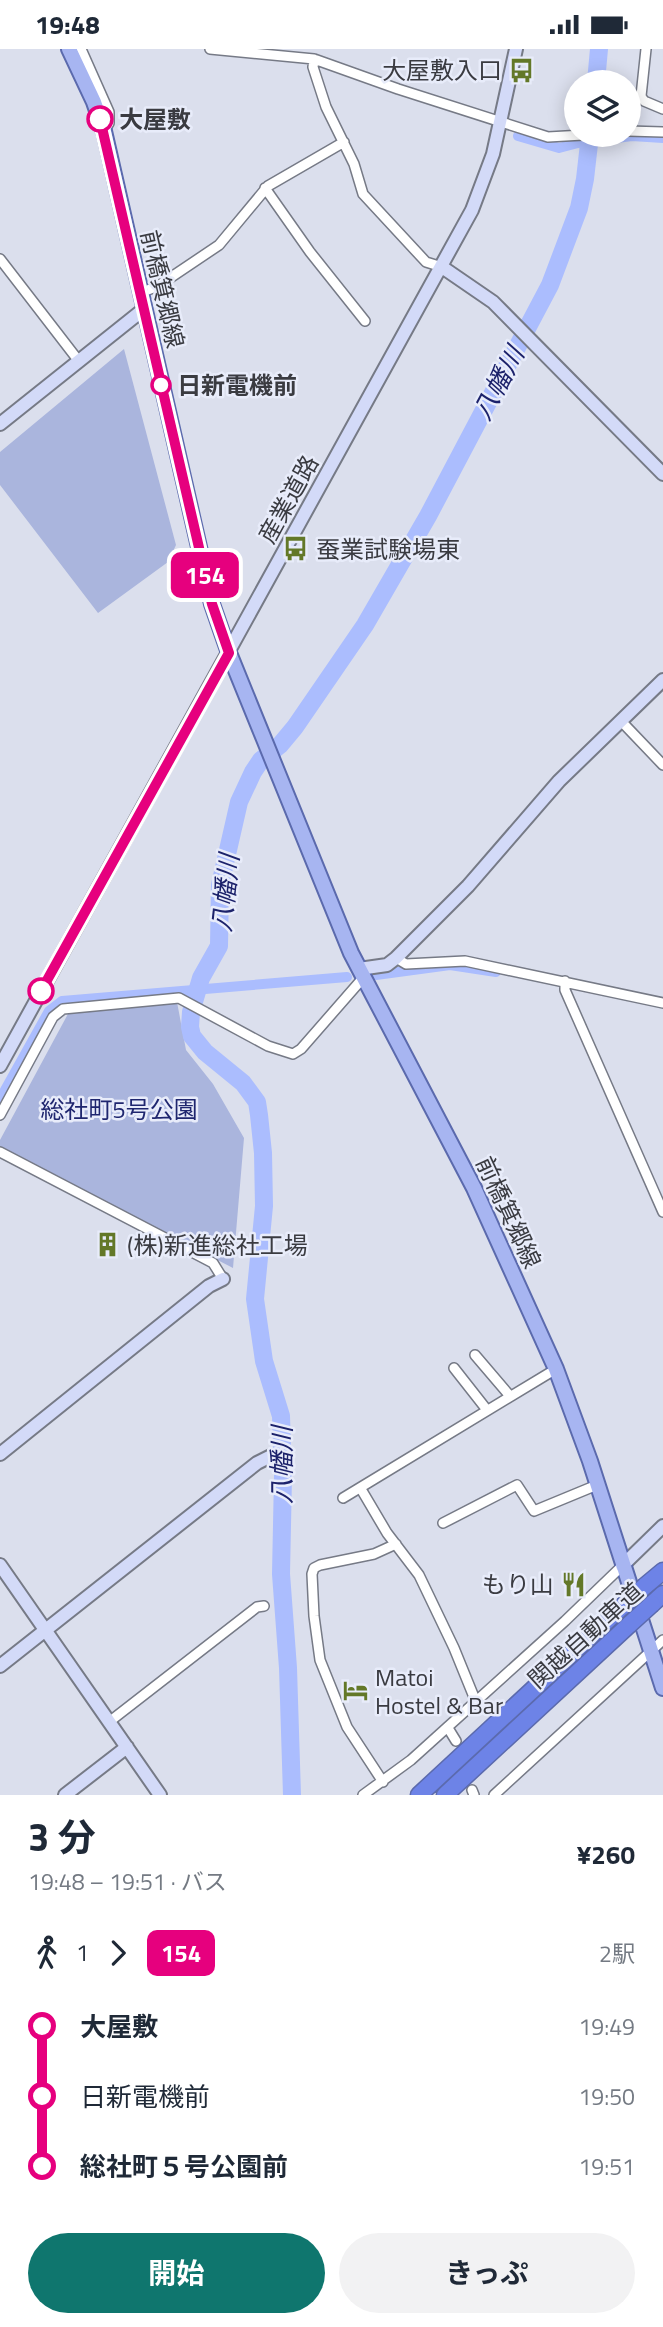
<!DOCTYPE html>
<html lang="ja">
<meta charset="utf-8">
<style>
:root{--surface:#fff;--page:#f2f2f3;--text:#1f2937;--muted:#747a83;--accent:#0f766e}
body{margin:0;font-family:"Titillium Web","Noto Sans JP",sans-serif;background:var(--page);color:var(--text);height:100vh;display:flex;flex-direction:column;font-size:26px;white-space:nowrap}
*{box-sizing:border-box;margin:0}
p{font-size:23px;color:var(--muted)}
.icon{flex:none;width:38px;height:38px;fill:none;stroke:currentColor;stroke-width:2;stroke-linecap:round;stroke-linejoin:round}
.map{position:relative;height:1746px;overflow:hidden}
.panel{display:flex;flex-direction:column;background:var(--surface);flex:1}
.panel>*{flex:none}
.badge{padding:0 14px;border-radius:10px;font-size:24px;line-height:46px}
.buttons{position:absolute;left:564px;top:21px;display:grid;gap:14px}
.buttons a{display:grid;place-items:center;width:77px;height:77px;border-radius:50%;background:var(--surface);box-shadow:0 4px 18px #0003;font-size:35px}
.map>.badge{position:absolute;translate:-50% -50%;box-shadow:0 0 0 4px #fff}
.legs{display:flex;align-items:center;gap:10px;height:77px;padding:0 28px;font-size:23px}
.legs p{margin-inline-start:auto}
.headline{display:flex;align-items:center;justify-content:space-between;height:119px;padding:0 28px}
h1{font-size:38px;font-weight:700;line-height:52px}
.cta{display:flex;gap:14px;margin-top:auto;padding:14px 28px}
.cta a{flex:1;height:80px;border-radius:42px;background:var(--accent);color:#fff;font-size:28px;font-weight:700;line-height:80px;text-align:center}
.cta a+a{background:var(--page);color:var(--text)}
ul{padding:0 28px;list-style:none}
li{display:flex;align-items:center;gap:24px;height:70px;font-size:26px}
li i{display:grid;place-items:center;width:10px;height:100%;margin:0 9px;background:currentColor}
li i::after{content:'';width:18px;height:18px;margin:-9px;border:5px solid;border-radius:50%;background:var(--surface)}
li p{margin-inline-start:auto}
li:first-child i{background:linear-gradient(#0000 50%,currentColor 0)}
li:last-child i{background:linear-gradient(currentColor 50%,#0000 0)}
.status{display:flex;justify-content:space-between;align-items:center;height:49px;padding:0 35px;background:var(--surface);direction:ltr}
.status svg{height:19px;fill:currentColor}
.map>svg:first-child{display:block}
.green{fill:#aab5dd}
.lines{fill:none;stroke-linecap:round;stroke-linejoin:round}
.canal{stroke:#abbdfe;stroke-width:10}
.river{stroke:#abbdfe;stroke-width:18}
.street-casing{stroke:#767a86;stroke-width:12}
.secondary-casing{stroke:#767a86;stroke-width:16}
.primary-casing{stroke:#5b6aad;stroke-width:18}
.highway-casing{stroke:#5b6aad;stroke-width:19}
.street{stroke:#fff;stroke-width:9}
.secondary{stroke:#d3daf8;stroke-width:12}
.primary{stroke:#a7b5f1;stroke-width:14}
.highway{stroke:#6d83e7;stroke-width:16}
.highway-bridge-casing{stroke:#5b6aad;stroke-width:19;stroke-linecap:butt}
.highway-bridge{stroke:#6d83e7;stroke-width:16}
.line-1-casing{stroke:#fff;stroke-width:16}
.line-1{stroke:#e6007e;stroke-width:10}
.stop-1-dot{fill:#fff;stroke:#e6007e;stroke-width:3.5}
.labels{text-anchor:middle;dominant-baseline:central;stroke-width:5;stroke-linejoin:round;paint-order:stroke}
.poi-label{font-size:24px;fill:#3a3b41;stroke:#e8ecfa;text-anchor:start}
.stop-label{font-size:24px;font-weight:bold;fill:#3a3b41;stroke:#e8ecfa;text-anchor:start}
.street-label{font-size:24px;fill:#3a3b41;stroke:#e8ecfa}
.park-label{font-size:24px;fill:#1f266f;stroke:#e8ecfa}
.water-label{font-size:26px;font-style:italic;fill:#1c226b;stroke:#e8ecfa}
</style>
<div class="status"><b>19:48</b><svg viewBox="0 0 49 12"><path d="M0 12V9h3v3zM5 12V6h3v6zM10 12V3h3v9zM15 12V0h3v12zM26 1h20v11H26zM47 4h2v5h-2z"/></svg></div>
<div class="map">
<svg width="663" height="1746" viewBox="0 0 663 1746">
<rect width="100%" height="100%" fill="#dbdfed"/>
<path class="green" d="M124,300l52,196 -8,17 -70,51 -98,-128v-33z
M177,953l9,48 27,34 31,54 -11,130 -233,-120v-8l69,-128z"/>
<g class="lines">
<path class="canal" d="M518,87l41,12 19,-5 54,-7 31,2
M376,926l74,-10 46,7
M0,1050l49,-88 13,-10 285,-24"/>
<path class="river" d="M596,33l3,-33
M292,1746l-4,-127 -7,-94 2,-98 -2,-60 -17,-55 -9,-62 9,-93 -1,-53 -4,-38 -2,-13 -14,-19 -38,-31 -13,-16 -2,-9 1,-15 10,-34 18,-32 1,-61 19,-83 14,-30 8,-12 19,-15 15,-18 70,-102 63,-109 122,-231 29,-77 6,-29 5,-44"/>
<defs>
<path id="street" d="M81,0l28,63v11l-5,8
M210,0l104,10 84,30 150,48 35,-2
M646,0l-5,47 3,5 19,8
M314,10l-1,8 13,40 28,57 9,30 63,68 16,5
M628,82l35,1
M265,139l45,64 55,69
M0,210l78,101
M140,244l18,-7 61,-41 49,-59 76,-44
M621,672l42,44
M396,909l10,6 59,-3 198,42
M565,932v9l98,222
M0,1066l53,-98 10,-8 116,-11 89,48 25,8 8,-5 62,-71
M0,1103l213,111 10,16
M475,1306l35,41
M454,1319l33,42
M361,1440l26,44 32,42 35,73 22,54
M343,1449l213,-129
M443,1474l74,-38 17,26 63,-26
M109,1673l148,-115 7,-1
M448,1679l8,13
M383,1733l-36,-55 -27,-67 -6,-44 -2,-42 2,-6 6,-3 54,-11 22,-10
M472,1741l2,5
M363,1746l48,-35 154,-139 57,-55
M494,1746l169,-155"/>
<path id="secondary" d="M442,218l51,35 170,172
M0,375l144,-115
M359,920l28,-4 9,-7 72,-72 91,-105 104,-101
M0,1017l472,-856 21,-56 23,-105
M0,1405l209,-168 14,-7
M0,1516l160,230
M622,1517l41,-40
M0,1617l257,-203 14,-7
M65,1746l62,-48"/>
<path id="primary" d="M69,0l25,53 10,29 108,473 17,49 122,300 123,235 82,181 34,92 73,227"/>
<path id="highway" d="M645,1537l18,-15
M652,1555l11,-10
M419,1746l204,-189
M445,1746l185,-171"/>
</defs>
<use href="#street" class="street-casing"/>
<use href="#secondary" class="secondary-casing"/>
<use href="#primary" class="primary-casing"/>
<use href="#highway" class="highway-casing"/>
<use href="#street" class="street"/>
<use href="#secondary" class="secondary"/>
<use href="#primary" class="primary"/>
<use href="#highway" class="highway"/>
<defs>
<path id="highway-bridge" d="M623,1557l22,-20
M630,1575l22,-20"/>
</defs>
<use href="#highway-bridge" class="highway-bridge-casing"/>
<use href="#highway-bridge" class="highway-bridge"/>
</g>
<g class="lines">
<defs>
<path id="line-1" d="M41,942l188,-338 -17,-49 -112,-485"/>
</defs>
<use href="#line-1" class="line-1-casing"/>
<use href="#line-1" class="line-1"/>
</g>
<defs>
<symbol id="bus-bare" viewBox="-9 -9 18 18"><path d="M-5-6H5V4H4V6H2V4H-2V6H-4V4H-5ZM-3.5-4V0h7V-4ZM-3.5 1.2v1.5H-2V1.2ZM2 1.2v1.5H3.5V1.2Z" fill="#637828" stroke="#e8ecfa" stroke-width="2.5" paint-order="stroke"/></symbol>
<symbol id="building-bare" viewBox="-9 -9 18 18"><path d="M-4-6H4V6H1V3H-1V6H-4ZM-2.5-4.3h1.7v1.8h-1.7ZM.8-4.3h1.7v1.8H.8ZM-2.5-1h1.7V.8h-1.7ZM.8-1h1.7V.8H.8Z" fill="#637828" stroke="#e8ecfa" stroke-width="2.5" paint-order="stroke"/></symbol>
<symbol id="restaurant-bare" viewBox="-9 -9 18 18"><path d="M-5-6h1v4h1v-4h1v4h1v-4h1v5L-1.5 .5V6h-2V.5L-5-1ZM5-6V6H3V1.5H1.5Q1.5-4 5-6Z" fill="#637828" stroke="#e8ecfa" stroke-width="2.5" paint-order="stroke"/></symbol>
<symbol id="hotel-bare" viewBox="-9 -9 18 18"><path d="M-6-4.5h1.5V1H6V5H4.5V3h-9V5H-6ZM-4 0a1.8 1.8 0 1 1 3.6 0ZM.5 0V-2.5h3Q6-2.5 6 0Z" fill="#637828" stroke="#e8ecfa" stroke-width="2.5" paint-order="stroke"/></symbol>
</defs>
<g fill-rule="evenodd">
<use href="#bus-bare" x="504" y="4" width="35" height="35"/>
<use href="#bus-bare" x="278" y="482" width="35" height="35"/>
<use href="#building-bare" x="90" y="1178" width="35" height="35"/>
<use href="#restaurant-bare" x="556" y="1518" width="35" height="35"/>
<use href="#hotel-bare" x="338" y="1624" width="35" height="35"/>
</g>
<g class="stop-1-dot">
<circle cx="100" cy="70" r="12"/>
<circle cx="161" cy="336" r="9"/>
<circle cx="41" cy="942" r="12"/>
</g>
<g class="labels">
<g class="poi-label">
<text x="502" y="21" text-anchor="end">大屋敷入口</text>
<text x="316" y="500">蚕業試験場東</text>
<text x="127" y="1196">(株)新進総社工場</text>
<text x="554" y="1535" text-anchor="end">もり山</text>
<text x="375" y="1628">Matoi<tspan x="375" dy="28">Hostel &amp; Bar</tspan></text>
</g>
<g class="stop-label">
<text x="119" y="70">大屋敷</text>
<text x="177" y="336">日新電機前</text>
</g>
<g class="street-label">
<text transform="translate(163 240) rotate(77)">前橋箕郷線</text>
<text transform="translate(288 450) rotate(-61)">産業道路</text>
<text transform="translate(509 1163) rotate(65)">前橋箕郷線</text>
<text transform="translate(585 1586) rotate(-42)">関越自動車道</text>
</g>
<g class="park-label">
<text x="119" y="1060">総社町5号公園</text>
</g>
<g class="water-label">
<text transform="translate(498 334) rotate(-62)">八幡川</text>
<text transform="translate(225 844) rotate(-84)">八幡川</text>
<text transform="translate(281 1416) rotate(-90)">八幡川</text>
</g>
</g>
</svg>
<div class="buttons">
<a><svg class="icon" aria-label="layers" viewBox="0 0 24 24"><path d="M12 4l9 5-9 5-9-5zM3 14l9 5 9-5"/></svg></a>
</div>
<b class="badge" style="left:205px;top:526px;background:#e6007e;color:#fff">154</b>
</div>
<section class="panel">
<div class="headline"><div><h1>3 分</h1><p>19:48 – 19:51 · バス</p></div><b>¥260</b></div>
<div class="legs"><svg class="icon" aria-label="walk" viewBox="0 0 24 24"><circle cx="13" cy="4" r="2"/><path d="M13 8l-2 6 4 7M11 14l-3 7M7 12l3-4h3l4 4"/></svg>1<svg class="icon" aria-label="forward" viewBox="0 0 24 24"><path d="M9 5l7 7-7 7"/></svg><b class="badge" style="background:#e6007e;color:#fff">154</b><p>2駅</p></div>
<ul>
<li><i style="color:#e6007e"></i><b>大屋敷</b><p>19:49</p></li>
<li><i style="color:#e6007e"></i><span>日新電機前</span><p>19:50</p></li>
<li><i style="color:#e6007e"></i><b>総社町５号公園前</b><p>19:51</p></li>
</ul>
<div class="cta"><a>開始</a><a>きっぷ</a></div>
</section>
